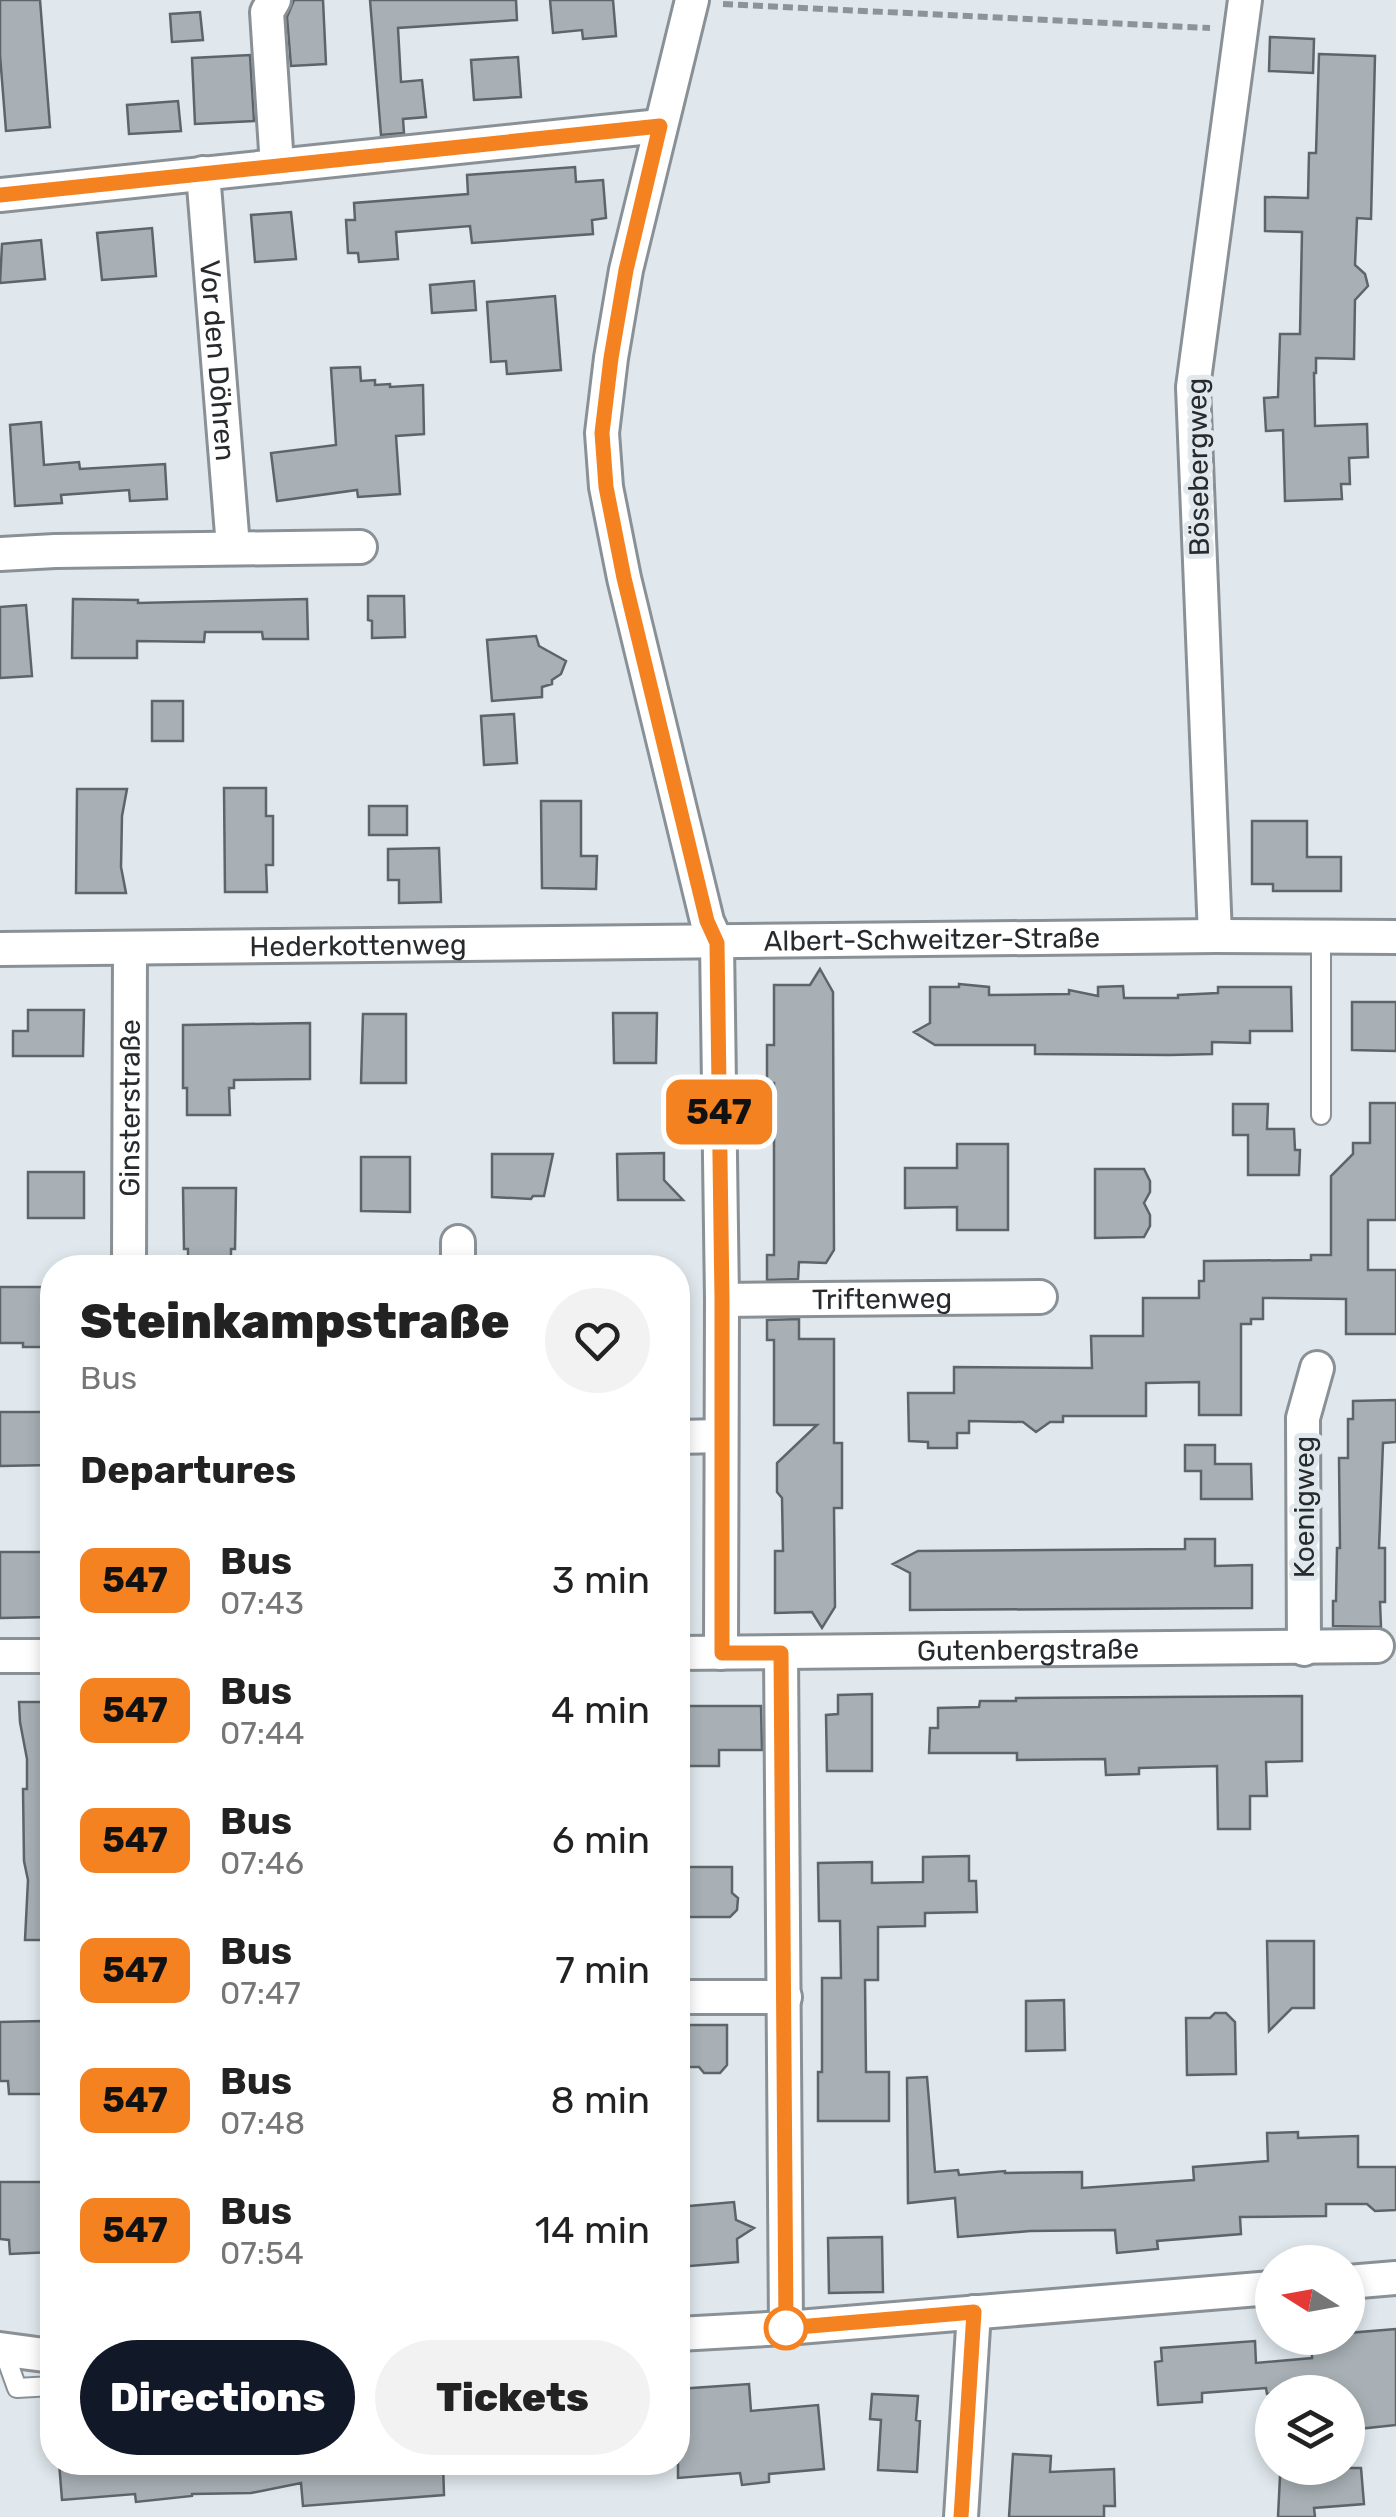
<!DOCTYPE html>
<meta charset="utf-8">
<style>
:root{--surface:#fff;--page:#f2f2f2;--text:#222;--muted:#767676;--accent:#111827}
body{margin:0;font-family:Rubik,sans-serif;background:var(--page);color:var(--text);height:100vh;display:flex;flex-direction:column;font-size:38px;white-space:nowrap}
*{box-sizing:border-box;margin:0}
p{font-size:32px;color:var(--muted)}
.icon{flex:none;width:55px;height:55px;fill:none;stroke:currentColor;stroke-width:2;stroke-linecap:round;stroke-linejoin:round}
.map{position:relative;flex:1;overflow:hidden}
.panel{position:absolute;left:40px;top:1255px;width:650px;height:1220px;display:flex;flex-direction:column;background:var(--surface);border-radius:40px;box-shadow:0 5px 15px #0003}
.panel>*{flex:none}
.badge{padding:0 20px;border-radius:15px;font-size:35px;line-height:65px}
.needle{width:65px;rotate:281deg}
.fabs{position:absolute;left:1255px;top:2245px;display:grid;gap:20px}
.fabs a{display:grid;place-items:center;width:110px;height:110px;border-radius:50%;background:var(--surface);box-shadow:0 5px 15px #0003;font-size:50px}
.map>.badge{position:absolute;translate:-50% -50%;box-shadow:0 0 0 5px #fff}
h2{padding:0 40px;font-size:38px;line-height:90px}
.round{display:grid;place-items:center;flex:none;width:105px;height:105px;border-radius:52px;background:var(--page)}
.overview{display:flex;align-items:center;justify-content:space-between;height:170px;padding:0 40px}
h1{font-size:48px;font-weight:800;line-height:75px}
.primary-button{display:flex;gap:20px;margin-top:auto;padding:20px 40px}
.primary-button a{flex:1;height:115px;border-radius:60px;background:var(--accent);color:#fff;font-size:40px;font-weight:800;line-height:115px;text-align:center}
.primary-button a+a{background:var(--page);color:var(--text)}
ul{padding:0;list-style:none}
li{display:flex;align-items:center;gap:30px;height:130px;padding:0 40px}
li div{flex:1}
li b{display:block;font-size:38px}
li em{font-style:normal}
li .badge{min-width:110px;font-weight:700;text-align:center}
.map>svg:first-child{display:block}
.building{fill:#a8b0b5;stroke:#5e656a;stroke-width:2.5}
.lines{fill:none;stroke-linecap:round;stroke-linejoin:round}
.lane-casing{stroke:#8a9196;stroke-width:22}
.street-casing{stroke:#8a9196;stroke-width:38}
.path{stroke:#8d9397;stroke-width:6;stroke-dasharray:10 5;stroke-linecap:butt}
.lane{stroke:#fff;stroke-width:18}
.street{stroke:#fff;stroke-width:32}
.line-casing{stroke:#fff;stroke-width:22}
.line{stroke:#f58220;stroke-width:15}
.stop-dot{fill:#fff;stroke:#f58220;stroke-width:5}
.labels{text-anchor:middle;dominant-baseline:central;stroke-width:10;stroke-linejoin:round;paint-order:stroke}
.street-label{font-size:28px;fill:#282b2d;stroke:#e0e8ed}
</style>
<div class="map">
<svg width="1396" height="2517" viewBox="0 0 1396 2517">
<rect width="100%" height="100%" fill="#e0e8ed"/>
<path class="building" d="M0,0h40l10,127 -44,4 -6,-76z
M294,0h29l3,64 -35,2 -4,-49z
M370,0h146l1,20 -119,8 3,54 21,-2 4,37 -23,2 1,14 -23,2z
M550,0h63l3,36 -33,3 -1,-9 -29,3z
M200,12l3,28 -31,2 -2,-28z
M1270,37l44,2 -1,34 -44,-2z
M1319,54l56,2 -4,163 -14,-1 -2,47 10,9 3,12 -13,14 -1,59 -38,-1v15h-2l1,53 52,-2 1,33 -19,1 1,26h-9l1,15 -57,2 -2,-71 -17,1 -2,-33 14,-1 2,-63h20l2,-102 -37,-1v-34l43,1 1,-45h7z
M250,55l4,66 -59,3 -3,-66z
M518,57l3,40 -47,3 -3,-40z
M178,101l3,30 -52,3 -2,-29z
M575,167l1,15 27,-2 3,38 -14,2 1,14 -121,9 -2,-17 -74,6 2,27 -39,3 -1,-9h-10l-2,-33h9l-1,-17 114,-9 -1,-19z
M291,212l5,47 -41,3 -4,-47z
M152,228l4,48 -54,4 -5,-47z
M41,240l4,39 -45,4 2,-39z
M474,281l2,29 -44,3 -2,-28z
M555,296l6,74 -54,4 -1,-13 -15,1 -4,-60z
M360,367l1,14 14,-1v5l15,-1v3l33,-2 1,49 -28,2 4,58 -42,3 -1,-7 -80,11 -6,-48 65,-8 -5,-77z
M41,422l3,43 35,-3 1,7 85,-5 2,35 -37,2 -1,-11 -68,5 1,8 -47,3 -5,-81z
M368,596h36l1,41 -33,1v-17l-4,-1z
M73,599l65,1v3l169,-4 1,40h-45l-1,-7h-57l-1,10 -67,-1v17h-65z
M26,605l6,71 -32,2v-71z
M536,636l3,10 27,15 -5,13 -9,6v4l-10,3v10l-50,4 -5,-61z
M152,701h31v40h-31z
M514,714l3,49 -33,2 -3,-49z
M224,788h42v28h7v49h-7l1,27h-42z
M77,789h50l-5,27 -1,51 5,26h-50z
M541,801h40v55h16l-1,33 -54,-1z
M369,806h38v29h-38z
M1252,821h55v36h34v34h-68v-7h-21z
M439,848l2,54 -42,1v-23h-11v-31z
M820,969l13,23 1,258 -8,13 -27,-1 -1,17 -31,1v-25h7v-172h-7v-38h7v-60h36z
M959,984l30,3v8l80,-1v-4l29,6v-9l25,-1 1,12h54v-3l40,-2v-6h73l1,44h-42v12l-38,-1v12l-42,1 -135,-1v-9h-100l-21,-13 16,-9v-36h29z
M1352,1002h44v49l-44,-1z
M28,1010h56l-1,46h-70v-25h15z
M613,1013h44l-1,50h-42z
M363,1014h43v69h-45z
M310,1023v56l-76,1v8h-5l1,27h-43v-27h-4v-63z
M1370,1103h26v117h-28v50h28v64h-50v-35l-83,-1v21h-12v5h-10v91h-42v-33l-53,1v33h-83v6h-13l-14,10 -13,-10 -54,-1v12h-12v15h-29v-6l-19,-1 -1,-48h46v-26l138,1 -1,-32h52v-38h56v-17h5v-20l107,-1v-5h20v-79l22,-22v-11h17z
M1233,1104h35l-1,25h27l1,21h5l-1,25h-51v-40h-15z
M957,1144h51v86h-51v-23l-52,1v-40h52z
M664,1153v27l19,20h-65l-1,-46z
M492,1154h61l-9,42h-11l-2,3 -39,-2z
M361,1157h49v55l-49,-1z
M1095,1169h49l6,12v11l-6,11 6,12v11l-6,11 -49,1z
M28,1172h56v46h-56z
M183,1188h53l-1,61h-4v19h-43v-19h-4z
M0,1287h52v60h-29v-4h-23z
M799,1319v20h35v104h8v65h-8l1,99 -13,21 -10,-16 -37,1v-62h8l-1,-53 -5,-6v-29l40,-38h-43v-85h-7v-20z
M1396,1400v42l-13,1 -4,105h6v54h-5l1,25 -48,-1v-25h3l1,-53h3l-1,-90h9v-39h5v-18z
M0,1412h44v7h8v46l-52,1z
M1185,1445h30v19h36l1,35h-51v-28h-16z
M1185,1539h30v27l37,-1v43l-342,2v-37l-17,-9 25,-13 267,-2z
M0,1552h50l-1,16h3v49l-52,1z
M872,1694v77h-45l-1,-56 12,-1v-19z
M1302,1696v65l-36,1 1,34h-17v33h-32l-1,-63 -78,2v6l-33,1 -1,-16 -88,1v-7h-88l1,-25h8v-20l41,-1 1,-6h36v-3z
M19,1702h33v238h-27l3,-60 -4,-19 -1,-72h4v-30l-7,-37z
M678,1706h83l1,44h-43v16h-41z
M969,1856v25h7l1,31 -52,1v13l-47,1v53h-13l1,92h23v49h-71v-49h4v-94h19l-1,-57h-21l-1,-58 54,-1v21l51,-1v-25z
M678,1867h54v26l6,5 -1,12 -7,7h-52z
M1267,1941h47v67h-22l-23,23z
M1064,2000l1,50 -39,1v-50z
M1215,2013h11l9,9 1,52 -49,1 -1,-57h24z
M42,2021v5h10v60h-10v8h-33l-1,-13h-8v-59z
M678,2025h49v40l-7,8h-16l-5,-6h-21z
M927,2077l8,95 23,-2 1,5 46,-4v2l77,-1v16l112,-8 -1,-13 75,-6 -1,-28 31,-1v6l60,-2v31h38v43l-21,1 -8,-7h-41v12l-86,1 1,17 -84,7 1,8 -41,4 -2,-23 -85,1 -72,6 -3,-39 -47,5 -1,-125z
M0,2182h43v10h9v60l-42,2 -1,-14 -9,-1z
M734,2202l2,18 18,8 -17,11 1,23 -60,5v-60z
M882,2237l1,55 -54,1 -1,-55z
M1396,2329v96l-48,5v-38h-33v-2l-48,4 -1,-6 -64,5v9l-44,3 -3,-43 7,-1 -1,-13 94,-7 1,22 56,-5 -1,-20h37v-5z
M749,2384l2,27 67,-6 6,64 -55,5v8l-27,3 -2,-12 -62,5v-89z
M872,2394l46,2 -2,24 4,1 -3,51 -39,-2 3,-50 -11,-1z
M1013,2454l38,2 -1,16 64,-3 1,37h-11v11h-95z
M59,2462h384l1,33 -141,11 -2,-23 -50,10 -59,1v2l-56,6 -1,-8 -73,6z
M1329,2468h32l3,36 -50,4 1,9h-37l2,-41 50,-4z"/>
<g class="lines">
<defs>
<path id="lane" d="M1321,1115v-179
M3,2349l14,39 35,-2"/>
<g id="street">
<path d="M274,0l-7,12 10,154"/>
<path d="M692,0l-66,270 -15,88 -9,75 4,54 18,91 83,343 10,22 5,357 -1,353"/>
<path id="s1" d="M203,173l30,374"/>
<path d="M0,195l660,-69"/>
<path d="M0,554l55,-3 305,-4"/>
<path d="M1215,936l-22,-549 52,-387"/>
<path id="s2" d="M0,949l1215,-13 181,1"/>
<path id="s3" d="M129,1268l1,-319"/>
<path d="M458,1268v-26"/>
<path id="s4" d="M722,1300l318,-3"/>
<path d="M678,1437l43,-1"/>
<path d="M1304,1649l-1,-231 14,-50"/>
<path id="s5" d="M678,1653l699,-7"/>
<path d="M781,1653l5,675"/>
<path d="M0,1656h52"/>
<path d="M678,1997h107"/>
<path d="M1348,2282l48,-4"/>
<path d="M678,2334l108,-6 486,-40"/>
<path d="M0,2349l52,7"/>
<path d="M961,2517l13,-205"/>
</g>
</defs>
<use href="#lane" class="lane-casing"/>
<use href="#street" class="street-casing"/>
<path class="path" d="M723,4l487,24"/>
<use href="#lane" class="lane"/>
<use href="#street" class="street"/>
</g>
<g class="lines">
<defs>
<path id="line" d="M0,195l660,-69 -34,144 -15,88 -9,75 4,54 18,91 83,343 10,22 5,357v353h59l5,675 188,-16 -13,205"/>
</defs>
<use href="#line" class="line-casing"/>
<use href="#line" class="line"/>
</g>
<circle class="stop-dot" cx="786" cy="2328" r="20"/>
<g class="labels">
<g class="street-label">
<text stroke="none"><textPath href="#s1" startOffset="188">Vor den Döhren</textPath></text>
<text transform="translate(1198 467) rotate(-91)">Bösebergweg</text>
<text stroke="none"><textPath href="#s2" startOffset="932">Albert-Schweitzer-Straße</textPath></text>
<text stroke="none"><textPath href="#s2" startOffset="358">Hederkottenweg</textPath></text>
<text stroke="none"><textPath href="#s3" startOffset="160">Ginsterstraße</textPath></text>
<text stroke="none"><textPath href="#s4" startOffset="160">Triftenweg</textPath></text>
<text transform="translate(1304 1507) rotate(-90)">Koenigweg</text>
<text stroke="none"><textPath href="#s5" startOffset="350">Gutenbergstraße</textPath></text>
</g>
</g>
</svg>
<div class="fabs">
<a><svg class="needle" viewBox="-14 -14 28 28"><path d="M0-13l5 13h-10z" fill="#e53935"/><path d="M0 13l5-13h-10z" fill="#767676"/></svg></a>
<a><svg class="icon" aria-label="layers" viewBox="0 0 24 24"><path d="M12 4l9 5-9 5-9-5zM3 14l9 5 9-5"/></svg></a>
</div>
<b class="badge" style="left:719px;top:1112px;background:#f58220;color:#111">547</b>
<section class="panel">
<div class="overview"><div><h1>Steinkampstraße</h1><p>Bus</p></div><a class="round"><svg class="icon" aria-label="heart" viewBox="0 0 24 24"><path d="M12 20l-8-8c-3-5 5-10 8-4 3-6 11-1 8 4z"/></svg></a></div>
<h2>Departures</h2>
<ul>
<li><span class="badge" style="background:#f58220;color:#111">547</span><div><b>Bus</b><p>07:43</p></div><em>3 min</em></li>
<li><span class="badge" style="background:#f58220;color:#111">547</span><div><b>Bus</b><p>07:44</p></div><em>4 min</em></li>
<li><span class="badge" style="background:#f58220;color:#111">547</span><div><b>Bus</b><p>07:46</p></div><em>6 min</em></li>
<li><span class="badge" style="background:#f58220;color:#111">547</span><div><b>Bus</b><p>07:47</p></div><em>7 min</em></li>
<li><span class="badge" style="background:#f58220;color:#111">547</span><div><b>Bus</b><p>07:48</p></div><em>8 min</em></li>
<li><span class="badge" style="background:#f58220;color:#111">547</span><div><b>Bus</b><p>07:54</p></div><em>14 min</em></li>
</ul>
<div class="primary-button"><a>Directions</a><a>Tickets</a></div>
</section>
</div>
